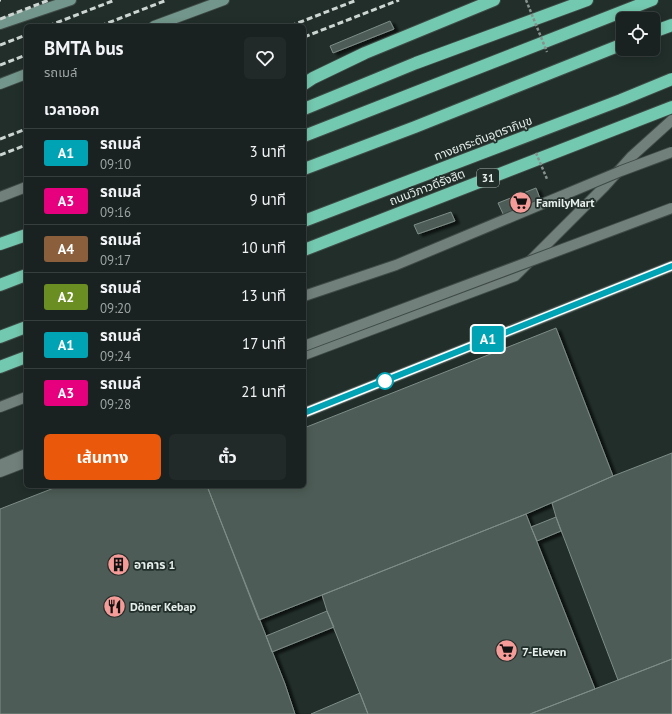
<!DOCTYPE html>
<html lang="th">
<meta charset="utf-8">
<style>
:root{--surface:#192220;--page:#222a29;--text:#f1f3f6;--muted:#9fa4a5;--line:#373f3e;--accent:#ea580c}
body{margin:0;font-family:"PT Sans","Noto Sans Thai",sans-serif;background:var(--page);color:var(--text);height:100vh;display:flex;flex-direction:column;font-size:15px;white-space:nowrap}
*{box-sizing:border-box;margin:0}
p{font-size:13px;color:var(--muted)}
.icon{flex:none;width:22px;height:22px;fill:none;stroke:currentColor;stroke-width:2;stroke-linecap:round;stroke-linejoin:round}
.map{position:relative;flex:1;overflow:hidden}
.drawer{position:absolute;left:24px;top:24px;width:282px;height:464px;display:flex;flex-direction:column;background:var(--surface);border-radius:6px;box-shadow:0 2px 10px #0003,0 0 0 1px var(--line)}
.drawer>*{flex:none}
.badge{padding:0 8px;border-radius:3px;font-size:14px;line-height:26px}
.tools{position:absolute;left:616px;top:12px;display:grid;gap:8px}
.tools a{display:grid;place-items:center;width:44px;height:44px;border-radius:6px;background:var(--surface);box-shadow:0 2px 10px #0003,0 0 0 1px var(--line);font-size:20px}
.map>.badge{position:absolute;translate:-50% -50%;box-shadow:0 0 0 2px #fff}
h2{padding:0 20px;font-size:15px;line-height:36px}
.round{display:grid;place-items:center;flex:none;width:42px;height:42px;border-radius:6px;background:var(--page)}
.head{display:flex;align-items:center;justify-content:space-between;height:68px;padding:0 20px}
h1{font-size:19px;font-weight:700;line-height:30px}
.primary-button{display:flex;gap:8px;margin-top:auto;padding:8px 20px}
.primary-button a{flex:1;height:46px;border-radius:6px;background:var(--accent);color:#fff;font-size:16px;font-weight:700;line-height:46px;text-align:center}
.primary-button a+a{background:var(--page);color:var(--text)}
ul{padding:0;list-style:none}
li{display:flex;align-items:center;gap:12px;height:48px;padding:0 20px;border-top:1px solid var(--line)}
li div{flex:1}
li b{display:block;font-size:15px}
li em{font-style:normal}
li .badge{min-width:44px;font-weight:700;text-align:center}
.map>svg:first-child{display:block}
.building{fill:#4e5c57;stroke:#7e8d87;filter:url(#shadow)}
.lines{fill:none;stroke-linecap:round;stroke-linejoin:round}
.lane-casing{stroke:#3f4a46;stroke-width:12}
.secondary-casing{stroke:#3f4a46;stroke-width:12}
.highway-casing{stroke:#3f4a46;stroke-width:14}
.lane{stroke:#71807b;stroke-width:10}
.secondary{stroke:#72968b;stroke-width:10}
.highway{stroke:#73c9af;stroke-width:12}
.rail{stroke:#cdd5d2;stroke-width:3;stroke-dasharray:6 3;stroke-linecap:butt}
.lane-bridge-casing{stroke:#3f4a46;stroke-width:12;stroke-linecap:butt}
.highway-bridge-casing{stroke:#3f4a46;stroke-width:14;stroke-linecap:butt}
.path-bridge{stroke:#87918e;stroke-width:2.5;stroke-dasharray:3 2;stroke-linecap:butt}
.lane-bridge{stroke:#71807b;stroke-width:10}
.highway-bridge{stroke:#73c9af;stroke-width:12}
.line-casing{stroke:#fff;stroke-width:9}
.line{stroke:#00a3b4;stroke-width:6}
.stop-dot{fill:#fff;stroke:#00a3b4;stroke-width:2}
.labels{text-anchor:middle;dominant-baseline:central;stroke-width:3.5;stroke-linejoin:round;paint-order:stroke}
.shield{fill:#212e2a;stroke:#acb5b2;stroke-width:1}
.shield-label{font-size:11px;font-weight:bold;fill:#e7efec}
.street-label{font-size:12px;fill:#e7efec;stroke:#212e2a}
.poi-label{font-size:12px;font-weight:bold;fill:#e7efec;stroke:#212e2a;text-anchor:start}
</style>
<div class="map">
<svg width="672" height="714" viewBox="0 0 672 714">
<defs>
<filter id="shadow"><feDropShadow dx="4.5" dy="2.5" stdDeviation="1" flood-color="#0009"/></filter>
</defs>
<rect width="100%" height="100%" fill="#212e2a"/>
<path class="building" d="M390,21l4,8 -61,24 -3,-7z
M536,188l5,13 -37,15 -6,-13z
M451,212l4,9 -37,13 -4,-9z
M556,328l57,148 -87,38 -267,106 -52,-134h97v-58z
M672,453v206l-54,21 -62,-163 -4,-14 61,-27z
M59,486h148l78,198 10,30h-295v-205z
M526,514l69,175 -65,25h-162l-41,-103 -5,-16z
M556,517l5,14 -24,10 -6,-14z
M327,611l7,16 -62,25 -6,-16z
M672,659v55h-142l88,-34z
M360,693l8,21h-57z"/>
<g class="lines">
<defs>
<path id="lane" d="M0,197l26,-10
M304,355l211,-79 90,-90 26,-29 41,-37
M0,407l26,-10
M304,413l368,-147
M0,465l26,-11
M0,472l26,-10"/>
<path id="secondary" d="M0,24l71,-24
M154,26l70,-26
M0,84l26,-10"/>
<path id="highway" d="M653,32l19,-7
M304,84l9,-6 52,-25 129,-53
M304,109l112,-46 171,-63
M304,136l348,-136
M0,244l26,-9
M304,250l368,-143
M0,285l26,-10
M0,337l26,-10
M0,367l26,-10"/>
</defs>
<use href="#lane" class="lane-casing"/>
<use href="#secondary" class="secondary-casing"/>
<use href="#highway" class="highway-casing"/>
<use href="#lane" class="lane"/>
<use href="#secondary" class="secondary"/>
<use href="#highway" class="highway"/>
<path class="rail" d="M0,0h1
M0,19l49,-19
M48,26l67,-26
M100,26l67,-26
M290,26l67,-26
M304,37l95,-37
M0,45l26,-10
M0,65l26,-10
M0,139l26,-10
M0,155l26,-10"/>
<defs>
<path id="lane-bridge" d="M304,296l92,-31 225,-94 51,-19
M304,346l368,-138"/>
<path id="highway-bridge" d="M304,169l111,-42 208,-83
M304,221l317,-121 51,-21"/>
</defs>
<use href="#lane-bridge" class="lane-bridge-casing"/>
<use href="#highway-bridge" class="highway-bridge-casing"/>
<path class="path-bridge" d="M526,0l21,52
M536,153l11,26"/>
<use href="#lane-bridge" class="lane-bridge"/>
<use href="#highway-bridge" class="highway-bridge"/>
</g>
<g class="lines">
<defs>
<path id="line" d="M304,413l368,-147"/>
</defs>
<use href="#line" class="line-casing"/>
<use href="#line" class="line"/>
</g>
<defs>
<symbol id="supermarket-disc" viewBox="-11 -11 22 22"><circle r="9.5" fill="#f59b98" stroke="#212e2a"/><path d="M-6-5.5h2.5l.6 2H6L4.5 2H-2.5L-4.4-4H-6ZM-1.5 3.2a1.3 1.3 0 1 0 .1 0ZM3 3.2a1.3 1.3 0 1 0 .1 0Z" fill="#111"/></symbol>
<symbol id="building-disc" viewBox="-11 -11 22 22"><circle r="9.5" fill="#f59b98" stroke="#212e2a"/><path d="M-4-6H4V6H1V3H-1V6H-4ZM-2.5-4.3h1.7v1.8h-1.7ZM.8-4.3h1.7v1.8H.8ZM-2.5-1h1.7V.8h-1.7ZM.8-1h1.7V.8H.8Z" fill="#111"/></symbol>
<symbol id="restaurant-disc" viewBox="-11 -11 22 22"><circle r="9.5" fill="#f59b98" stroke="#212e2a"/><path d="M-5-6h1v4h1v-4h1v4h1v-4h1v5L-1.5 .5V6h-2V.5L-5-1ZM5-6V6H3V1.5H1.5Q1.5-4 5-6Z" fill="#111"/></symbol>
</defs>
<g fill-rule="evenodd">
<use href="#supermarket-disc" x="508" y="190" width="25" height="25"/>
<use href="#building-disc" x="106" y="552" width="25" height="25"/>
<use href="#restaurant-disc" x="102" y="594" width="25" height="25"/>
<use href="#supermarket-disc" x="494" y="638" width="25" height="25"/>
</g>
<circle class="stop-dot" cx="385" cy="381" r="8"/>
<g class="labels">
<rect class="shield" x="477" y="169" width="22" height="18" rx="3"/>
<g class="shield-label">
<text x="488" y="178">31</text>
</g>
<g class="street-label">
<text transform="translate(483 138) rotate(-21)">ทางยกระดับอุตราภิมุข</text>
<text transform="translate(427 187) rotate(-21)">ถนนวิภาวดีรังสิต</text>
</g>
<g class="poi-label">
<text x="536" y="202">FamilyMart</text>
<text x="134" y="564">อาคาร 1</text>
<text x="130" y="606">Döner Kebap</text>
<text x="522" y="651">7-Eleven</text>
</g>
</g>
</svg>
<div class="tools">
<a><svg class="icon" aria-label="locate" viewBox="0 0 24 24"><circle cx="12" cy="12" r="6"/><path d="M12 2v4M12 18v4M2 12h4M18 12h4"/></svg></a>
</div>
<b class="badge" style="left:488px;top:339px;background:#00a3b4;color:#fff">A1</b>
<section class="drawer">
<div class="head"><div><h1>BMTA bus</h1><p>รถเมล์</p></div><a class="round"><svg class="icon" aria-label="heart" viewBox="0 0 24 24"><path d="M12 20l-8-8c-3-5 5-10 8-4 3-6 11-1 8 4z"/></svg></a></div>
<h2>เวลาออก</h2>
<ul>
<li><span class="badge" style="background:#00a3b4;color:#fff">A1</span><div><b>รถเมล์</b><p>09:10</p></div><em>3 นาที</em></li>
<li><span class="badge" style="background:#e6007e;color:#fff">A3</span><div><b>รถเมล์</b><p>09:16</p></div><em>9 นาที</em></li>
<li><span class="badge" style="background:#8b5e3c;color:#fff">A4</span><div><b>รถเมล์</b><p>09:17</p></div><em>10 นาที</em></li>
<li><span class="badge" style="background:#6b8e23;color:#fff">A2</span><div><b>รถเมล์</b><p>09:20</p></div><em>13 นาที</em></li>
<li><span class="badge" style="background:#00a3b4;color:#fff">A1</span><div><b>รถเมล์</b><p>09:24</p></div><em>17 นาที</em></li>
<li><span class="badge" style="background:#e6007e;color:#fff">A3</span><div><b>รถเมล์</b><p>09:28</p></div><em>21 นาที</em></li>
</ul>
<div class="primary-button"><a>เส้นทาง</a><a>ตั๋ว</a></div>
</section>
</div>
